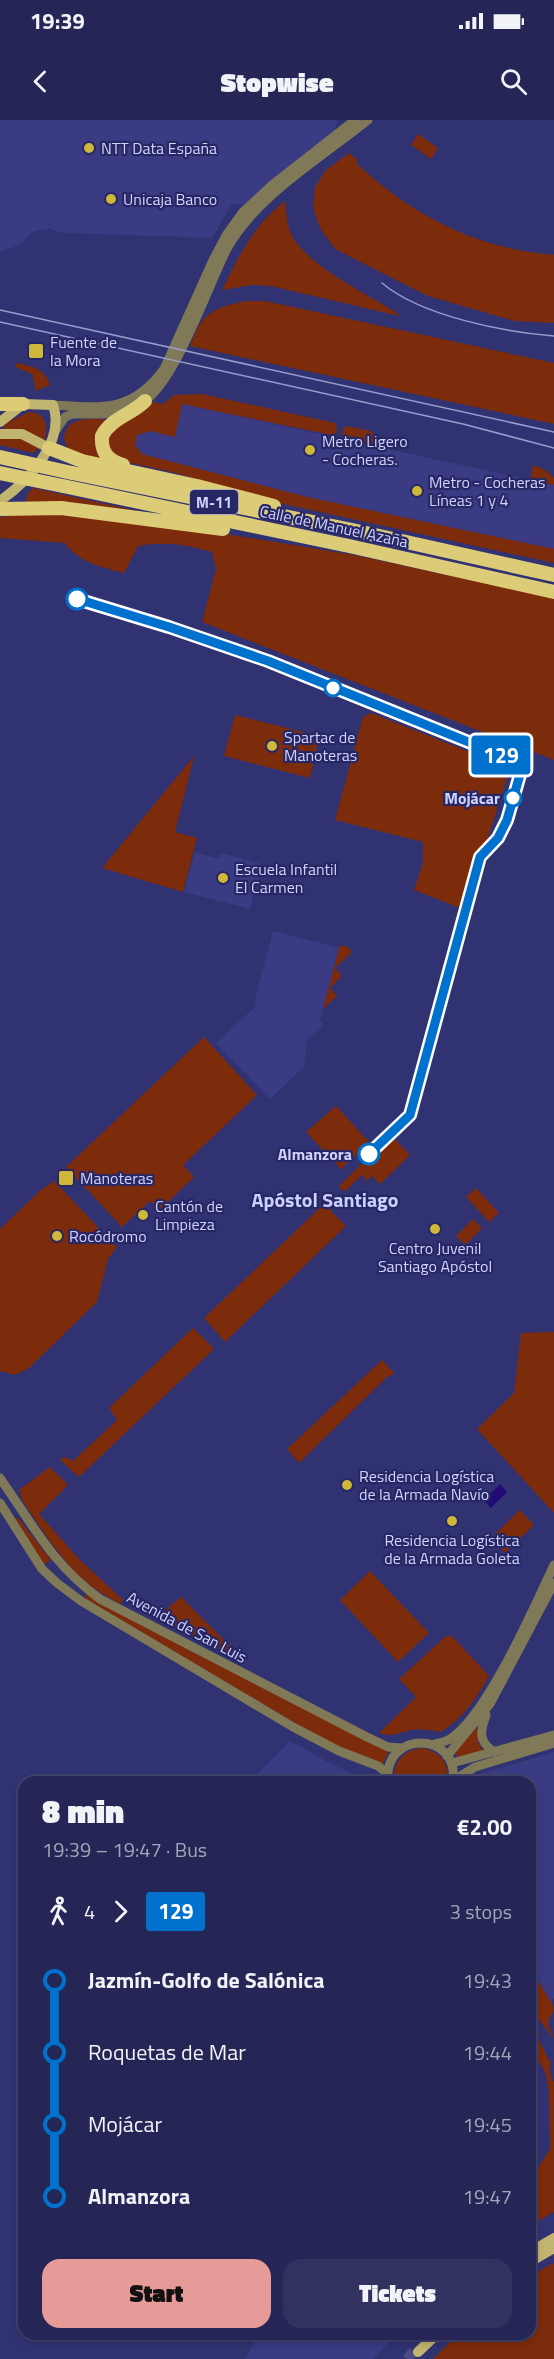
<!DOCTYPE html>
<meta charset="utf-8">
<style>
:root{--surface:#252656;--page:#313260;--text:#f1f3f6;--muted:#a3a5b9;--line:#42436c;--accent:#e69b98}
body{margin:0;font-family:"Titillium Web",sans-serif;background:var(--page);color:var(--text);height:100vh;display:flex;flex-direction:column;font-size:22px;white-space:nowrap}
*{box-sizing:border-box;margin:0}
p{font-size:20px;color:var(--muted)}
.icon{flex:none;width:33px;height:33px;fill:none;stroke:currentColor;stroke-width:2;stroke-linecap:round;stroke-linejoin:round}
.map{position:relative;flex:1;overflow:hidden}
.sheet{position:absolute;left:18px;top:1656px;width:518px;height:564px;display:flex;flex-direction:column;background:var(--surface);border-radius:18px;box-shadow:0 3px 9px #0003,0 0 0 2px var(--line)}
.sheet>*{flex:none}
.badge{padding:0 12px;border-radius:4px;font-size:21px;line-height:39px}
.map>.badge{position:absolute;translate:-50% -50%;box-shadow:0 0 0 3px #fff}
.legs{display:flex;align-items:center;gap:9px;height:66px;padding:0 24px;font-size:20px}
.legs p{margin-inline-start:auto}
.summary{display:flex;align-items:center;justify-content:space-between;height:102px;padding:0 24px}
h1{font-size:33px;font-weight:800;line-height:45px}
.cta{display:flex;gap:12px;margin-top:auto;padding:12px 24px}
.cta a{flex:1;height:69px;border-radius:18px;background:var(--accent);color:#111;font-size:24px;font-weight:800;line-height:69px;text-align:center}
.cta a+a{background:var(--page);color:var(--text)}
ul{padding:0 24px;list-style:none}
li{display:flex;align-items:center;gap:21px;height:72px;font-size:22px}
li i{display:grid;place-items:center;width:9px;height:100%;margin:0 8px;background:currentColor}
li i::after{content:'';width:15px;height:15px;margin:-8px;border:4px solid;border-radius:50%;background:var(--surface)}
li p{margin-inline-start:auto}
li:first-child i{background:linear-gradient(#0000 50%,currentColor 0)}
li:last-child i{background:linear-gradient(currentColor 50%,#0000 0)}
.status{display:flex;justify-content:space-between;align-items:center;height:42px;padding:0 30px;background:var(--surface);direction:ltr}
.status svg{height:16px;fill:currentColor}
header{display:flex;justify-content:space-between;align-items:center;height:78px;padding:0 24px;background:var(--surface);font-size:27px;font-weight:800}
.map>svg:first-child{display:block}
.built{fill:#3a3b83}
.green{fill:#7c2b0b}
.water{fill:#220c73}
.lines{fill:none;stroke-linecap:round;stroke-linejoin:round}
.major-tunnel{stroke:#494a86;stroke-width:10;stroke-dasharray:10 5;stroke-linecap:butt}
.minor{stroke:#7f7958;stroke-width:9}
.major{stroke:#c2b570;stroke-width:10}
.highway{stroke:#dccc78;stroke-width:14}
.tram{stroke:#989ccb;stroke-width:1.5}
.rail{stroke:#989ccb;stroke-width:1.5}
.highway-bridge{stroke:#dccc78;stroke-width:14}
.line-1-casing{stroke:#fff;stroke-width:14}
.line-1{stroke:#0072ce;stroke-width:9}
.poi-dot{fill:#cfb837;stroke:#282766;stroke-width:2}
.stop-1-dot{fill:#fff;stroke:#0072ce;stroke-width:3}
.labels{text-anchor:middle;dominant-baseline:central;stroke-width:4.5;stroke-linejoin:round;paint-order:stroke}
.shield{fill:#282766;stroke:#9c9fce;stroke-width:1.5}
.shield-label{font-size:15px;font-weight:bold;fill:#ced3fa}
.poi-label{font-size:16px;fill:#ced3fa;stroke:#282766;text-anchor:start}
.street-label{font-size:16px;fill:#ced3fa;stroke:#282766}
.stop-label{font-size:16px;font-weight:bold;fill:#ced3fa;stroke:#282766;text-anchor:end}
.quarter-label{font-size:20px;font-weight:bold;fill:#cad0fe;stroke:#282766}
</style>
<div class="status"><b>19:39</b><svg viewBox="0 0 49 12"><path d="M0 12V9h3v3zM5 12V6h3v6zM10 12V3h3v9zM15 12V0h3v12zM26 1h20v11H26zM47 4h2v5h-2z"/></svg></div>
<header><svg class="icon" aria-label="back" viewBox="0 0 24 24"><path d="M15 5l-7 7 7 7"/></svg>Stopwise<svg class="icon" aria-label="search" viewBox="0 0 24 24"><circle cx="10" cy="10" r="6"/><path d="M15 15l6 6"/></svg></header>
<div class="map">
<svg width="554" height="2239" viewBox="0 0 554 2239">
<rect width="100%" height="100%" fill="#313272"/>
<path class="built" d="M0,0h337v1l-2,11 -90,73 -13,-1 -20,34 -145,-5 -10,-1 -6,-4 -17,3 -15,14 -19,7z
M182,284l372,81v64l-247,-52 -165,-43 -7,-9 2,-10 13,-5z
M195,732l24,7 2,-6 41,11 -12,45 -66,-17z
M273,811l66,17 -19,72 4,5 -17,15 -3,27 -34,32 -54,-56 41,-38 -3,-2z
M290,1621l41,23 29,12v6l-110,-1z
M554,1632v247l-4,1 -20,-34v-184h-59l-1,-5z
M259,2214h138l-24,25h-128z"/>
<path class="green" d="M418,14l20,14 -7,11 -20,-14z
M349,33l9,7 -2,3c55,52 121,86 198,92v68l-40,-2 -86,-25 -93,-47 -15,-21 -7,-20 2,-21 11,-17z
M285,81c1,12 2,26 8,37 18,29 73,56 103,74l3,4 -128,-30 -19,-1 -30,5c17,-35 32,-65 63,-89z
M246,181h19l289,62v61l-364,-78c12,-33 22,-38 56,-45z
M16,243c15,3 29,5 34,22l-14,6 -4,-17 -17,-7z
M202,274l133,29 2,5 -1,8 -154,-32 -7,33 -25,-6 -13,4 -2,10 7,9 165,43 247,52v14l-289,-63 -89,-27 -63,-14 -9,-22 50,-35 9,2 11,-9z
M29,292c17,0 20,16 15,30l-44,-11 8,-9z
M103,299l3,3 -2,39 -12,-2 -24,-10 -4,-10c2,-22 21,-20 39,-20z
M347,306l24,5 3,4v10l-32,-7 1,-9z
M17,317l22,11 -6,5 -33,-8v-7z
M533,345l11,4 10,9v7l-24,-5z
M33,368l123,27 -126,-11 -4,-4 2,-7z
M35,393h25l105,11 189,31 200,43v162l-352,-138 14,-53 -4,-17c-25,-7 -47,-11 -74,-6l-14,27c-22,-6 -45,-10 -59,-30l-65,-5v-21z
M371,593l139,55 -45,142 -51,-20 9,-27v-21l-88,-22 28,-103z
M235,595l84,21 -9,42 -86,-22z
M194,636l-19,76 22,6 -14,54 -81,-24z
M340,825l10,3 1,5 -16,15 7,8 -12,12 7,8 -14,13z
M204,917l53,58 -74,70 11,12 -35,33 -9,-9 -28,26 -56,-60z
M336,986l34,37 -29,26 -35,-37z
M391,1015l19,20 -30,29 -8,-8 -5,5 -5,-6 -18,17 -5,-6z
M54,1061l63,66 -9,12 -11,43 -68,66 -14,7 -15,-4v-142l41,-39z
M476,1068l23,25 -10,9 -23,-25z
M324,1084l22,22 -121,116 -21,-24z
M473,1099l9,9 -17,17 -9,-9z
M193,1208l21,21 -135,128 -19,-17 5,-3 8,4 44,-41 -8,-12z
M554,1212v181l-77,-84 37,-36 7,-60z
M382,1240l13,14 -7,2 -89,87 -12,-14z
M50,1347l18,18 -29,29 40,45 44,41 -3,4c-12,-7 -25,-14 -35,-23 -26,-23 -44,-53 -63,-81l-3,-10z
M520,1390l14,15 -29,28 -14,-15z
M14,1398h4l33,42 -8,5z
M370,1451l59,62 -31,29 -58,-62z
M85,1473l27,16 277,142 -7,14 -45,-19 -28,-15 -223,-131z
M181,1477l66,66 -91,-45z
M446,1516h6l37,40c-13,23 -26,42 -48,56 -11,-2 -22,-4 -34,-1 -11,3 -16,6 -28,2l37,-36 -17,-18z
M477,1607l1,16 5,7 -26,8 -2,-6 2,-3z
M422,1628c17,3 29,15 25,34h-52c-3,-19 8,-32 27,-34z
M530,1848l23,37 1,6c-10,14 -5,13 0,28l-19,-24 2,-3 -7,-6z
M533,1905l7,10 -3,2 14,27 -2,3 3,14h2v131l-16,9 -8,1v-31l1,1 7,-11 -6,-4 18,-28 -1,-55 -3,-20 -16,-28v-19z
M554,2143v96h-121l25,-25h72v-58z"/>
<path class="water" d="M500,1364l7,8 -16,16 -7,-8z"/>
<g class="lines">
<path class="major-tunnel" d="M407,2239l8,-10"/>
<path class="minor" d="M141,283c33,-16 67,-118 86,-154 29,-53 94,-91 141,-129
M53,285c49,3 79,8 111,-36l49,-109 14,-26 15,-21 30,-28 83,-65
M54,313l11,-16 7,-3h31l23,-4
M0,1358c33,47 52,86 100,121l267,138 21,10 14,1
M0,1383l42,66 15,14 24,18 212,126 46,24 39,15 10,8
M486,1595c-6,17 -8,26 8,37
M432,1625c6,-2 13,-3 18,-6 37,-23 84,-132 104,-174
M447,1636l43,-52 64,-121
M452,1643l102,-28
M454,1660l21,-13 79,-24
M388,1662c-6,-52 72,-52 65,0"/>
<path class="major" d="M0,302l23,-18 30,1c13,37 -25,76 -53,96
M0,314h22l27,14
M530,2132l24,-14
M530,2142l24,-14
M418,2232l19,-18"/>
<path class="highway" d="M0,284h23
M49,328l33,13 115,25 77,20
M123,345c-16,-5 -22,-13 -21,-29 9,-18 29,-21 43,-35
M72,353l285,58 197,44
M63,366l286,60 205,46
M0,389l61,-1 162,21"/>
<path class="tram" d="M382,163c39,33 122,49 172,53"/>
<path class="rail" d="M0,190l554,122
M0,202l463,102 91,24"/>
<path class="highway-bridge" d="M0,337l72,16
M0,353l63,13"/>
</g>
<g class="lines">
<defs>
<path id="line-1" d="M77,479l92,28 99,34 255,103 -16,56 -9,18 -18,19 -70,258 -41,39"/>
</defs>
<use href="#line-1" class="line-1-casing"/>
<use href="#line-1" class="line-1"/>
</g>
<g class="poi-dot">
<circle cx="89" cy="28" r="6"/>
<circle cx="111" cy="79" r="6"/>
<rect x="28" y="223" width="16" height="16" rx="3"/>
<circle cx="310" cy="330" r="6"/>
<circle cx="417" cy="371" r="6"/>
<circle cx="272" cy="626" r="6"/>
<circle cx="223" cy="758" r="6"/>
<rect x="58" y="1050" width="16" height="16" rx="3"/>
<circle cx="143" cy="1095" r="6"/>
<circle cx="435" cy="1109" r="6"/>
<circle cx="57" cy="1116" r="6"/>
<circle cx="347" cy="1365" r="6"/>
<circle cx="452" cy="1401" r="6"/>
</g>
<g class="stop-1-dot">
<circle cx="77" cy="479" r="10"/>
<circle cx="333" cy="568" r="8"/>
<circle cx="513" cy="678" r="8"/>
<circle cx="369" cy="1034" r="10"/>
</g>
<g class="labels">
<rect class="shield" x="190" y="370" width="48" height="24" rx="4.5"/>
<g class="shield-label">
<text x="214" y="382">M-11</text>
</g>
<g class="poi-label">
<text x="101" y="28">NTT Data España</text>
<text x="123" y="79">Unicaja Banco</text>
<text x="50" y="222">Fuente de<tspan x="50" dy="18">la Mora</tspan></text>
<text x="322" y="321">Metro Ligero<tspan x="322" dy="18">- Cocheras.</tspan></text>
<text x="429" y="362">Metro - Cocheras<tspan x="429" dy="18">Líneas 1 y 4</tspan></text>
<text x="284" y="617">Spartac de<tspan x="284" dy="18">Manoteras</tspan></text>
<text x="235" y="749">Escuela Infantil<tspan x="235" dy="18">El Carmen</tspan></text>
<text x="80" y="1058">Manoteras</text>
<text x="155" y="1086">Cantón de<tspan x="155" dy="18">Limpieza</tspan></text>
<text x="69" y="1116">Rocódromo</text>
<text x="435" y="1128" text-anchor="middle">Centro Juvenil<tspan x="435" dy="18">Santiago Apóstol</tspan></text>
<text x="359" y="1356">Residencia Logística<tspan x="359" dy="18">de la Armada Navío</tspan></text>
<text x="452" y="1420" text-anchor="middle">Residencia Logística<tspan x="452" dy="18">de la Armada Goleta</tspan></text>
</g>
<g class="street-label">
<text transform="translate(334 406) rotate(12)">Calle de Manuel Azaña</text>
<text transform="translate(187 1507) rotate(28)">Avenida de San Luis</text>
</g>
<g class="stop-label">
<text x="500" y="678">Mojácar</text>
<text x="352" y="1034">Almanzora</text>
</g>
<g class="quarter-label">
<text x="325" y="1079">Apóstol Santiago</text>
</g>
</g>
</svg>
<b class="badge" style="left:501px;top:635px;background:#0072ce;color:#fff">129</b>
<section class="sheet">
<div class="summary"><div><h1>8 min</h1><p>19:39 – 19:47 · Bus</p></div><b>€2.00</b></div>
<div class="legs"><svg class="icon" aria-label="walk" viewBox="0 0 24 24"><circle cx="13" cy="4" r="2"/><path d="M13 8l-2 6 4 7M11 14l-3 7M7 12l3-4h3l4 4"/></svg>4<svg class="icon" aria-label="forward" viewBox="0 0 24 24"><path d="M9 5l7 7-7 7"/></svg><b class="badge" style="background:#0072ce;color:#fff">129</b><p>3 stops</p></div>
<ul>
<li><i style="color:#0072ce"></i><b>Jazmín-Golfo de Salónica</b><p>19:43</p></li>
<li><i style="color:#0072ce"></i><span>Roquetas de Mar</span><p>19:44</p></li>
<li><i style="color:#0072ce"></i><span>Mojácar</span><p>19:45</p></li>
<li><i style="color:#0072ce"></i><b>Almanzora</b><p>19:47</p></li>
</ul>
<div class="cta"><a>Start</a><a>Tickets</a></div>
</section>
</div>
